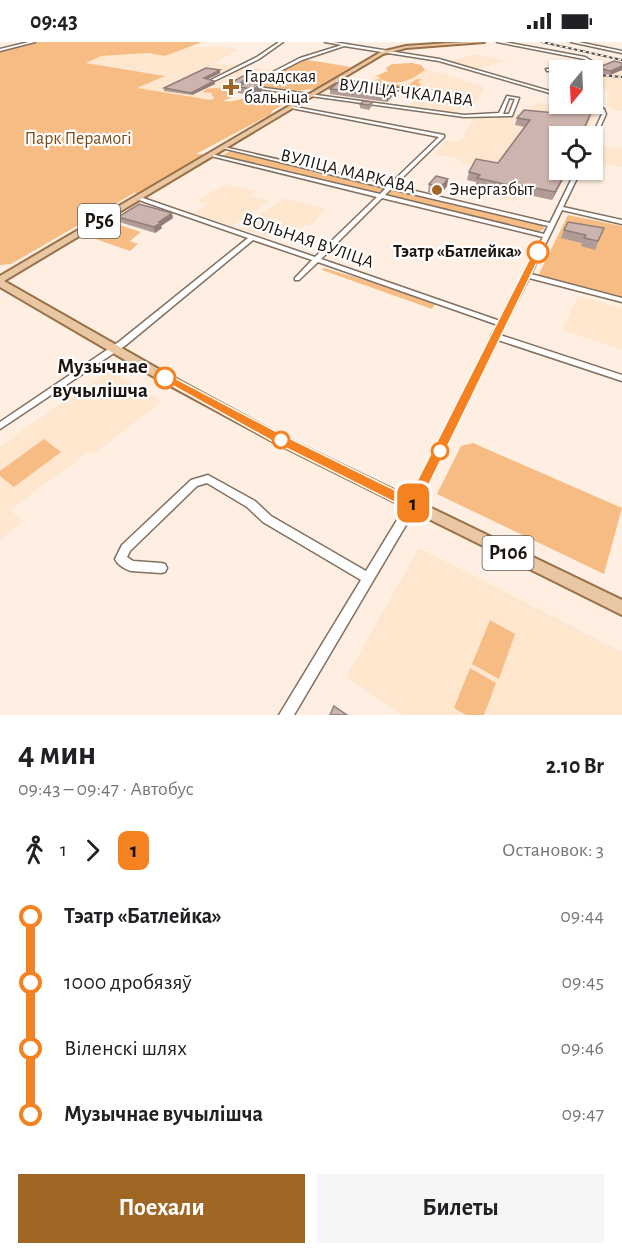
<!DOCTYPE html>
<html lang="ru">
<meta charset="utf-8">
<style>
:root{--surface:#fff;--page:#f6f6f6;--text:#202124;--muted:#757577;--accent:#a06724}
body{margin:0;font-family:"Alegreya Sans",sans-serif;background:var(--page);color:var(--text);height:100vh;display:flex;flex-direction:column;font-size:22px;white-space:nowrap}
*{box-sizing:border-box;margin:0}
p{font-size:20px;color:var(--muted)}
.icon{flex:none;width:33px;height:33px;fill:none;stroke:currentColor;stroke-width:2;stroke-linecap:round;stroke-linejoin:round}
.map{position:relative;height:673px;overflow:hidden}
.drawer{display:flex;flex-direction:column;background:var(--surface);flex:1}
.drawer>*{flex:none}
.badge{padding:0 12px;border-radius:9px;font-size:21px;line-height:39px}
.needle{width:39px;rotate:198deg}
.controls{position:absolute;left:549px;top:18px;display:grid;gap:12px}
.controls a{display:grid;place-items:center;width:54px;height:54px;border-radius:0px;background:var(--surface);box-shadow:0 2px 4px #0004;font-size:30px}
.map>.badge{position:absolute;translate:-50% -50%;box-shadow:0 0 0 3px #fff}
.legs{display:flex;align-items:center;gap:9px;height:66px;padding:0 18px;font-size:20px}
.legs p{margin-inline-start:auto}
.summary{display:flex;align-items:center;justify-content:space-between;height:102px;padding:0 18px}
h1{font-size:33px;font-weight:600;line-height:45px}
.cta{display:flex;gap:12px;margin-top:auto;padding:12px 18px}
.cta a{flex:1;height:69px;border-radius:0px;background:var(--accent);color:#fff;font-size:24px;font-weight:600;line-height:69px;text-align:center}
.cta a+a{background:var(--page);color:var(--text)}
ul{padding:0 18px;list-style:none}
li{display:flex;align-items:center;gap:21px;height:66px;font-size:22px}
li i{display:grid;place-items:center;width:9px;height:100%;margin:0 8px;background:currentColor}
li i::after{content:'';width:15px;height:15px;margin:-8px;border:4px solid;border-radius:50%;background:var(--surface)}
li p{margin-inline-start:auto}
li:first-child i{background:linear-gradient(#0000 50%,currentColor 0)}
li:last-child i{background:linear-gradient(currentColor 50%,#0000 0)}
.status{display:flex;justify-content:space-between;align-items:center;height:42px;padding:0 30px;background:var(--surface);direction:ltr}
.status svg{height:16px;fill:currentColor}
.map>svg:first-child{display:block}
.built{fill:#fee6cf}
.green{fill:#f7bc84}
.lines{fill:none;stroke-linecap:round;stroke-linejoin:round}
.minor-casing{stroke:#807061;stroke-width:3}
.major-casing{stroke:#997048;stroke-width:4}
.minor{fill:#fff;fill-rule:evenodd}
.major{fill:#eac7a3;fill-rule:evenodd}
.rail-casing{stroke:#544b44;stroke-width:2}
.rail{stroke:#fff;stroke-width:1.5;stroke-dasharray:3;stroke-linecap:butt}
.wall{fill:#b09b96}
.shaded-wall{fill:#907e7a}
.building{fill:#cdb4ae;stroke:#907e7a;stroke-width:1.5}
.line-1{fill:#f58220;stroke:#fff;stroke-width:1.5}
.poi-dot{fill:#a06724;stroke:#fff;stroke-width:2}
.stop-1-dot{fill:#fff;stroke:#f58220;stroke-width:3}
.labels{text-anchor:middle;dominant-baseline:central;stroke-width:4.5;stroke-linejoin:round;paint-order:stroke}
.far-poi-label{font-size:18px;fill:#1d1611;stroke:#fff;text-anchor:start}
.far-street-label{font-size:18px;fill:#1d1611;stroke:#fff}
.far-park-label{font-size:18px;fill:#7b4b14;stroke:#fff}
.far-stop-label{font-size:18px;font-weight:bold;fill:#1d1611;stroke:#fff;text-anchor:end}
.shield{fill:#fff;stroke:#615c58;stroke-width:1.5}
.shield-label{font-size:20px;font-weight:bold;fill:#1d1611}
.stop-label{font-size:21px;font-weight:bold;fill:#1d1611;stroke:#fff;text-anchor:end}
</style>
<div class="status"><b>09:43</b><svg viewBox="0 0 49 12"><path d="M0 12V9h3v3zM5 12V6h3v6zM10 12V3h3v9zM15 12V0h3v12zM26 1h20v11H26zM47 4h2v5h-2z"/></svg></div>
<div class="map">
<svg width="622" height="673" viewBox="0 0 622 673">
<rect width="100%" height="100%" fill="#feefe2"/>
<path class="built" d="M189,5h39l11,3 -25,13 62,7 -58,33 -83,-15 29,-13 -78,-12 15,-7 47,-3 17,3z
M476,12l28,7 -26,8 -29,-8z
M600,17l22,5v47l-10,-1 -3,-4 -5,-1 3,-1 2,-14 -16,-3 -1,-17h-7l18,-6 -6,-3z
M393,23h22l70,22 -12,21 -11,-1 -6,5 -46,-6 11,-16 -55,-7z
M535,60l61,12 -11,22h-25v34h9l-17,30 -32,-7 -6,9 -40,-11 4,-9 -11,-2 7,-14 -16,-4 2,-3 -27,-5 14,-14 11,2 5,-4 10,-20 45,-3 8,-2z
M599,103l23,4v18l-28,-5z
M225,142l31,7 -6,5 19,5 -37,25 -38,-13 14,-8 -11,-4z
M284,156l42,11 -16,17 -5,-1 -5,4 -14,-3 -18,11 -28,-9z
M578,254l44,12v42l-60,-20z
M109,328l53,31 -68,53 -4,-3 -80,59 13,11 -23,19v-94z
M419,506l203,104v63h-219l-57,-38z"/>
<path class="green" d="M37,0h165l-37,14 -17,-3 -47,3 -15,7 79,13 -28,12 74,12 4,-2 -4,-3 2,-2 -10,-1c6,-7 19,-3 28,-2l-3,5 5,2 -10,4c7,1 11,0 18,-2 10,-2 25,5 35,6l8,-4 4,1 -16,9 -1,3 -75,40h6l1,2 -63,37h-6l-123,71 -11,1v-214z
M302,17l49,8 -35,22 -24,2 -39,-6z
M412,21l9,2 4,5c-16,12 -28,16 -45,9l4,5 24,1 9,-6h5l-4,3 4,4 -2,4 -57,-6 16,-5 1,-2 -4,-1 12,-5 -2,-3 6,-4z
M230,109l313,73 1,5 -6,3 -316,-76z
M568,173l54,11v72l-84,-22z
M111,180l30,10 -11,9 8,3 -8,7 -43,-15z
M324,226l47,14 64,22 -3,5 -110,-39z
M44,397l17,13 -47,35 -14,-11v-5z
M473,401l149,65 -18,66 -167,-80 24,-48z
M490,578l25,14 -16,45 -27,-15z
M470,626l26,15 -12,32h-18l-12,-7z"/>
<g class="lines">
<defs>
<path id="minor" d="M29,0h6l-35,9v-2z
M279,0h4l-24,17 -47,23 -3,-1 48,-24z
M325,0h8l106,17 121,35v2l-121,-35 -95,-15 -42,14 -53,27 -3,-1 54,-28 42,-13z
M497,0h7l81,15 12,7 -21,6 -29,1 -1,-2h28l18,-5 -8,-5z
M571,0h7l44,9v2z
M335,38l79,10 2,1 -2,1 -80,-10z
M251,44l213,29 35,-2 8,-17 12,2 -7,18 -48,1 -212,-29zM509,56l6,1 -6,15h-6z
M586,62h4l14,5 2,5 -12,27 -2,1v-6l10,-22 -1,-3z
M290,64l154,29v2l-50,49 156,37 26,-53h5l-18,37 59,13v4l-60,-14 -31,64 91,24v4l-93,-24 -29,57 122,40v6l-124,-41 -82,168 -122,207h-15l82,-135 -98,-58 -16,-15 -40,-24 -10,3 -67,65 -3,6 6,4 28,2 4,1 2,4 -2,4 -4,1 -30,-2c-6,-2 -13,-6 -16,-12l7,-14 69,-65 17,-5 47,26 16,15 95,55 42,-69 84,-165 -1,-1 7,-11 -180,-63 -19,18h-4v-2l17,-18 -59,-20 -127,105 -126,84v-7l120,-81 128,-103 -112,-39v-2h4l175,60 62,-60 -166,-41v-2l169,40 6,-6 -164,-40 2,-1 165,38 50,-48 -148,-29zM391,147l157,37 -4,8 -159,-39zM382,156l161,39 -43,84 -179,-62z"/>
<path id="major" d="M464,0h20l-78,6 -23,6 -379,227 165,94 111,60 342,165v15l-350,-174 -111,-60 -161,-94v-11l381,-224 25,-6z"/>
</defs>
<use href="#minor" class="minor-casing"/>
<use href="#major" class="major-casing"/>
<use href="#minor" class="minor"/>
<use href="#major" class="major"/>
<defs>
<path id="rail" d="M542,0l80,18
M600,33l22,2"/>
</defs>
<use href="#rail" class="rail-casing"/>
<use href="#rail" class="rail"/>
</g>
<path class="wall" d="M622,21v7l-12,5 -14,-3 1,-4z
M220,28v3l-12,6 6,2 1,3 -23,11 -28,-4v-3z
M250,38l-4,3 15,2 1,6 -9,5 -15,-3v-5l-3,2 -10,-2v-2z
M369,41v4l17,2 11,-2 -1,5 -9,10 -57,-8v-5z
M373,60l-1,4 -3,4 -9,-2v-4z
M517,76h73l-5,11 -25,7v8h-2l-4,6 6,20h8l-16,30 -43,-9 -1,2 -32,-7v-4l-9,-2 2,-8 29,-9 27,-36 -10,-2z
M448,137l-1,7 -7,9 -12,-3 1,-8z
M118,175l55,1 -12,8 1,2 -7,5 -36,-11z
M604,186l-9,22 -14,-4 1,-3 -21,-5 3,-8z"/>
<path class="shaded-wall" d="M622,24v4l-12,5 1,-4z
M220,28v3l-16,8v-3z
M250,36v2l-7,4 -8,6v-3l8,-6z
M214,39l1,3 -23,11 -1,-2z
M261,43l1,6 -9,5v-7z
M397,45l-1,5 -9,10v-6z
M560,96l-2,6 -8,13 2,-7z
M567,128h1l-16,30 3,-8z
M448,137l-1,7 -7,9 1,-8z
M172,171l1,5 -12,8 1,2 -7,5 -1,-6 5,-5z"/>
<path class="building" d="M614,19l8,2v3l-11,5 -14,-3z
M206,26l14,2 -16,8 10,3 -23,12 -27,-5z
M243,34l7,2 -7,3 -8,6 -10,-1z
M345,38l24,3 -4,4 21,2 3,-3 8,1 -10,9 -57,-7 10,-8z
M246,40l15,3 -8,4 -15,-2z
M364,59l9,1 -4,3 -9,-1z
M561,64l31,5 -8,17 4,1 -4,7h-24l-8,14 8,1v19h7l-12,22 -44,-9 -2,2 -32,-7 3,-3 -11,-3 7,-13 22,4 32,-43 -13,-2 7,-8 32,3z
M436,134l12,3 -7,8 -12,-3z
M139,162l33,9 -13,9 2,1 -7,4 -36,-10z
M568,180l36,6 -6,13 -14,-3 2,-3 -22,-5z
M334,664l13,9h-17z"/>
<path class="line-1" d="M538,207l4,3 -125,257 -5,2 -140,-70 -113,-63 6,-4 4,1 112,59 128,63 124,-245z"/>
<g class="poi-dot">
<path d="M228 36h6v6h6v6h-6v6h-6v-6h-6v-6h6z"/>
<circle cx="437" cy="148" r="6"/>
</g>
<g class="stop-1-dot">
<circle cx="538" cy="210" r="10"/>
<circle cx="165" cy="336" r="10"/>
<circle cx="281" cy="398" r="8"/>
<circle cx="440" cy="409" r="8"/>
</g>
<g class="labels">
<g class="far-poi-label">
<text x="244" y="35">Гарадская<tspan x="244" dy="21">бальніца</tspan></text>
<text x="449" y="148">Энергазбыт</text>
</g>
<g class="far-street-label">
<text transform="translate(406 51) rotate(7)">ВУЛІЦА ЧКАЛАВА</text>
<text transform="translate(348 130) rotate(14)">ВУЛІЦА МАРКАВА</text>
<text transform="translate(308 199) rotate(19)">ВОЛЬНАЯ ВУЛІЦА</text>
</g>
<g class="far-park-label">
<text x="78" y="97">Парк Перамогі</text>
</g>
<g class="far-stop-label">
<text x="522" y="210">Тэатр «Батлейка»</text>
</g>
<g class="shield">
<rect x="78" y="162" width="42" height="34" rx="4.5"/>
<rect x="482.5" y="494" width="51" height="34" rx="4.5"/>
</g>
<g class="shield-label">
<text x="99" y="179">Р56</text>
<text x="508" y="511">Р106</text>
</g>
<g class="stop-label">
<text x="148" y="324">Музычнае<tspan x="148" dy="24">вучылішча</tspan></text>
</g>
</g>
</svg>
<div class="controls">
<a><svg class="needle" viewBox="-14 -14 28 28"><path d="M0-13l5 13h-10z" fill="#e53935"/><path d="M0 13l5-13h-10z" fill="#757577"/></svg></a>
<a><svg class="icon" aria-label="locate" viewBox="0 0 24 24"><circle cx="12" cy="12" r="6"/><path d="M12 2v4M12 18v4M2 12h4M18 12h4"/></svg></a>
</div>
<b class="badge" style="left:413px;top:461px;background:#f58220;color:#111">1</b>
</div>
<section class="drawer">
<div class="summary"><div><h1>4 мин</h1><p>09:43 – 09:47 · Автобус</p></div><b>2.10 Br</b></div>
<div class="legs"><svg class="icon" aria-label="walk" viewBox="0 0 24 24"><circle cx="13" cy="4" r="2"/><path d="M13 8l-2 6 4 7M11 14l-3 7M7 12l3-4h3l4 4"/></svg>1<svg class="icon" aria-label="forward" viewBox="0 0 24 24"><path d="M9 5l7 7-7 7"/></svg><b class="badge" style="background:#f58220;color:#111">1</b><p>Остановок: 3</p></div>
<ul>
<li><i style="color:#f58220"></i><b>Тэатр «Батлейка»</b><p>09:44</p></li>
<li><i style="color:#f58220"></i><span>1000 дробязяў</span><p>09:45</p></li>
<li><i style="color:#f58220"></i><span>Віленскі шлях</span><p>09:46</p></li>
<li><i style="color:#f58220"></i><b>Музычнае вучылішча</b><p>09:47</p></li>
</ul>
<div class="cta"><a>Поехали</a><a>Билеты</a></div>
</section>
